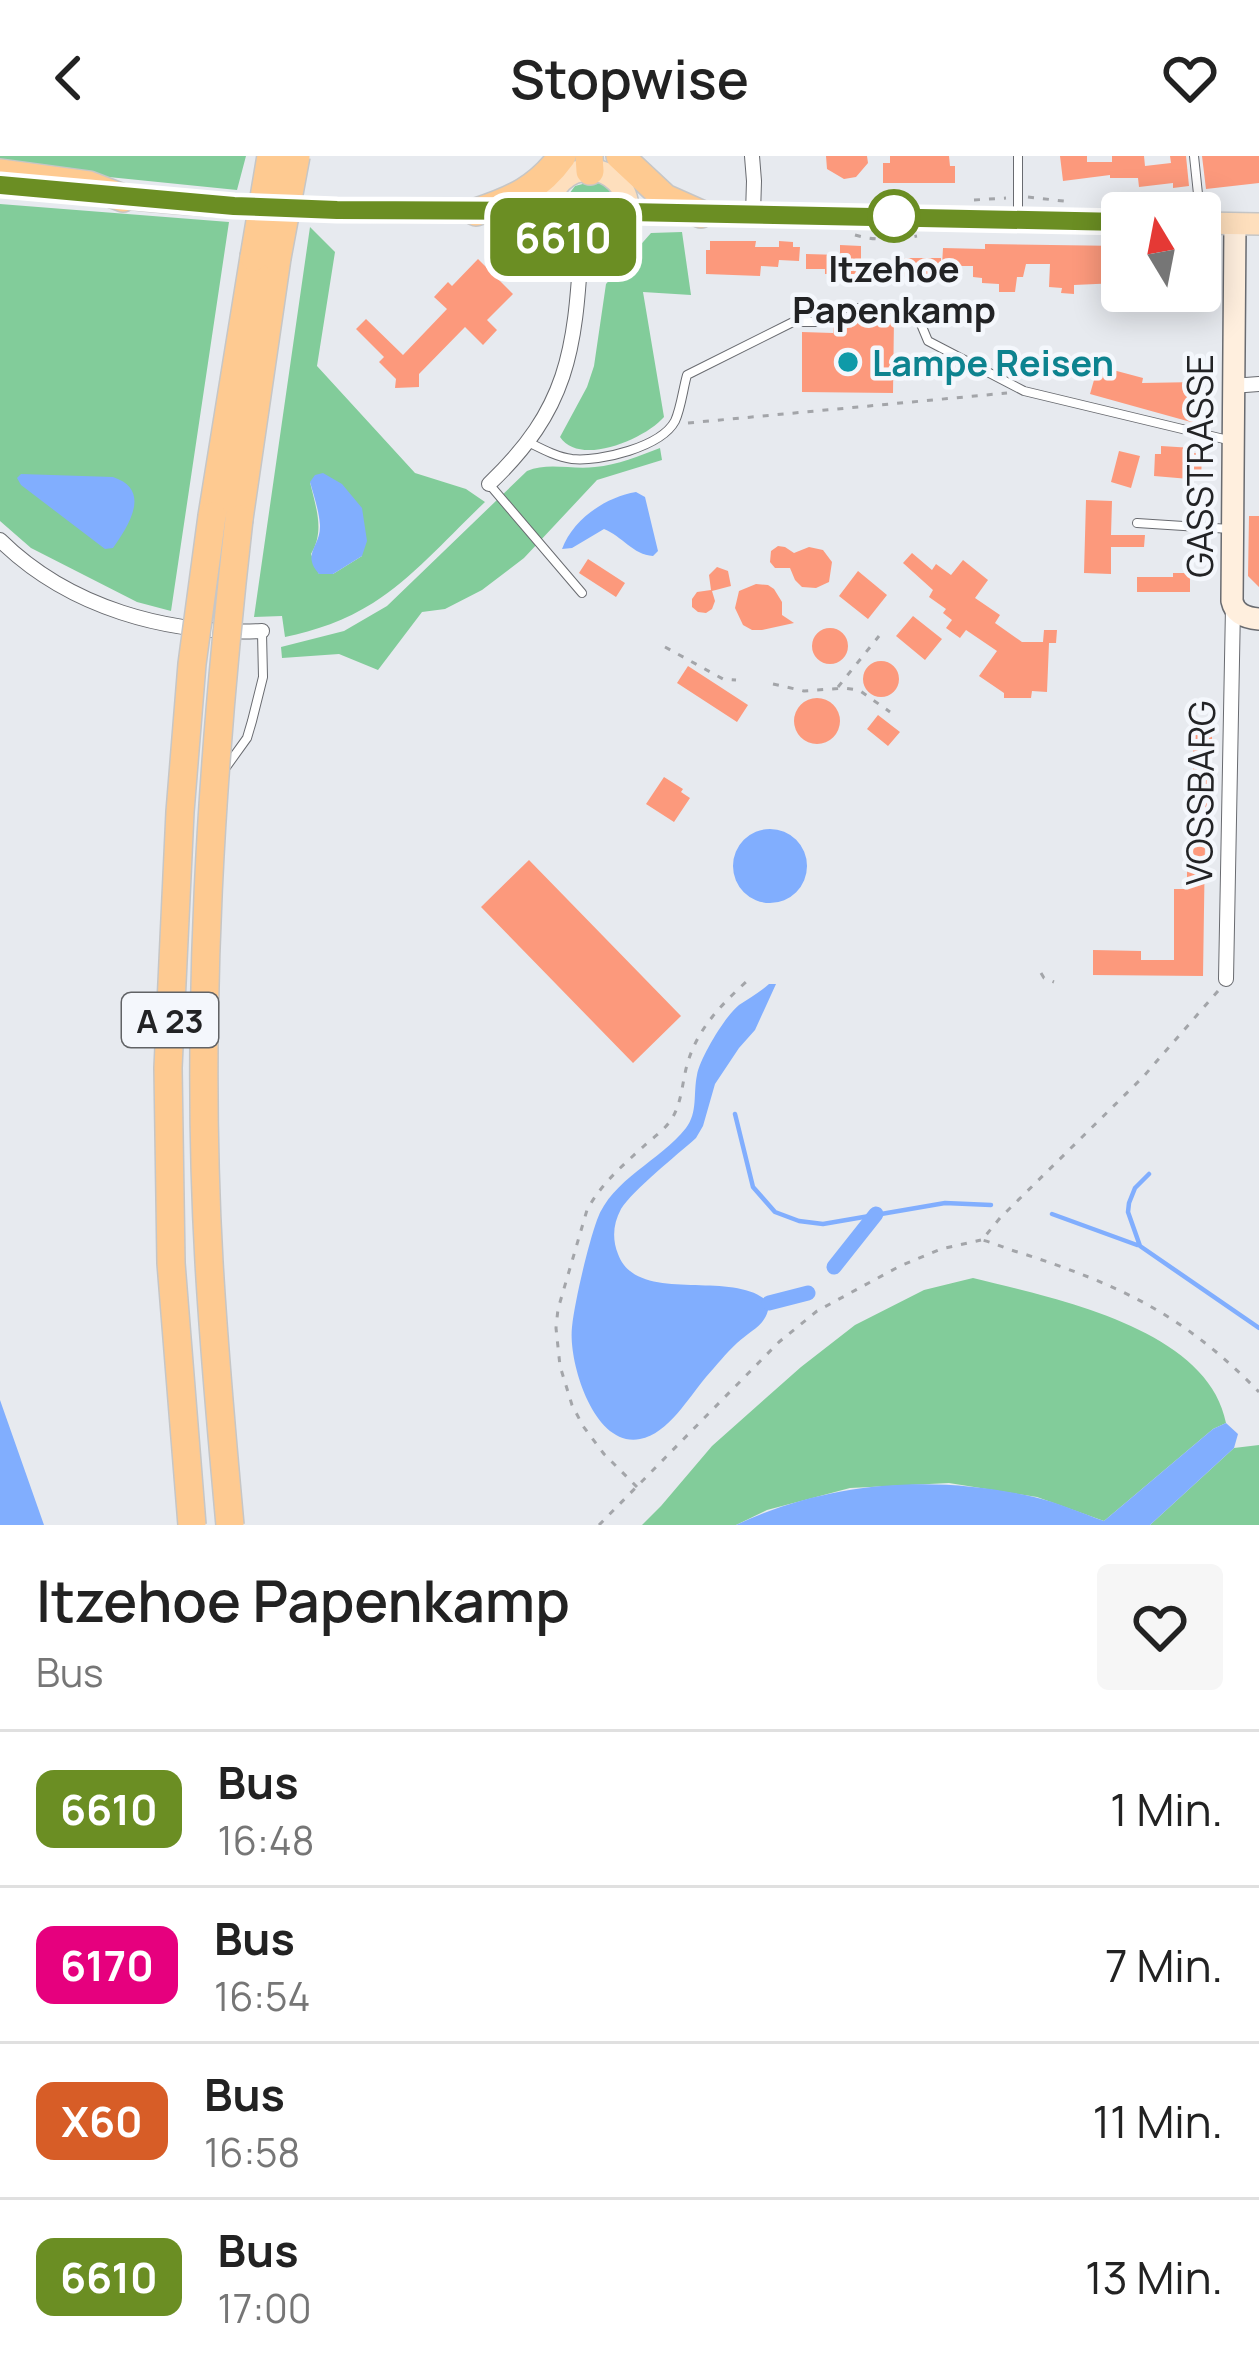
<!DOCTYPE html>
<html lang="de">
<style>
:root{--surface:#fff;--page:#f6f6f6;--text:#222;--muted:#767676;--line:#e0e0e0}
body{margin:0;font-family:Manrope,sans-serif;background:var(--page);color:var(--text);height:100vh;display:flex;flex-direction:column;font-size:45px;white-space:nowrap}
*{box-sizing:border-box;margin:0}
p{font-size:39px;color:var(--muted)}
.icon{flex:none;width:66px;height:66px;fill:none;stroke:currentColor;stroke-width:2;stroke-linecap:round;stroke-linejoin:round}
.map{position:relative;height:1369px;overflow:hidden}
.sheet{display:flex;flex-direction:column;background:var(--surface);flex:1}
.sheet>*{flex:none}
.badge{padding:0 24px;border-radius:18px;font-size:42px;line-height:78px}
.needle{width:78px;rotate:350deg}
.buttons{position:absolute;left:1101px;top:36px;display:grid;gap:24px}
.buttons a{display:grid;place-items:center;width:120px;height:120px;border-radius:12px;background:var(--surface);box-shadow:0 6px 30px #0003;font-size:60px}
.map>.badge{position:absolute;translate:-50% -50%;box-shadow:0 0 0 6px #fff}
.round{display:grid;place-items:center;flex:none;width:126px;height:126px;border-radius:12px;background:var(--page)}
.head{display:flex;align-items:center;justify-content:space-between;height:204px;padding:0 36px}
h1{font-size:57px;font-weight:600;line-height:90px}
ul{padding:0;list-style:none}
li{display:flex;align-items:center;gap:36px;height:156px;padding:0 36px;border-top:3px solid var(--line)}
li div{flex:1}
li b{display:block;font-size:45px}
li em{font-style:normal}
li .badge{min-width:132px;font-weight:700;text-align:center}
header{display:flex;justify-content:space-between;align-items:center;height:156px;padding:0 36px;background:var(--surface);font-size:54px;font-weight:600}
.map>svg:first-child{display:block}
.green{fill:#82cc9a;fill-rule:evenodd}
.water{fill:#81aefe}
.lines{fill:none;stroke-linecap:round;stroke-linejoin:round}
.stream{stroke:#81aefe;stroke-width:4.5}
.canal{stroke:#81aefe;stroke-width:15}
.building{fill:#fc997c}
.lane-casing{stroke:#696b70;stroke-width:10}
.street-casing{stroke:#696b70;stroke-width:16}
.secondary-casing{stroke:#696b70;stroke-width:24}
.primary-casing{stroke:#c6c6c6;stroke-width:24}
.highway-casing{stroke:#c6c6c6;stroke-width:30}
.path{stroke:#a3a5a9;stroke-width:3;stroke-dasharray:6 9;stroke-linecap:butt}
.lane{stroke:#fff;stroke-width:8}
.street{stroke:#fff;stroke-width:14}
.secondary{stroke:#ffefde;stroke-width:21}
.primary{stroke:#fedfbd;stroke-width:21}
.highway{stroke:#feca91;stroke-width:27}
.highway-bridge-casing{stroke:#c6c6c6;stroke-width:30;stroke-linecap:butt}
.highway-bridge{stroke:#feca91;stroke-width:27}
.line-casing{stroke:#fff;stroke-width:27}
.line{stroke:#6b8e23;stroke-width:18}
.stop-dot{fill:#fff;stroke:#6b8e23;stroke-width:6}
.culture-dot{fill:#0f9aa8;stroke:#f4f7fc;stroke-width:4.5}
.labels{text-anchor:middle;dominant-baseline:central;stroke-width:9;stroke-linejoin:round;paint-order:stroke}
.shield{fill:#f4f7fc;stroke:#616366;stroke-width:3}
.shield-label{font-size:33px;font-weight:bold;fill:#222325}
.stop-label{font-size:36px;font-weight:bold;fill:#222325;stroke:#f4f7fc}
.culture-label{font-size:36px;font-weight:bold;fill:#0d838f;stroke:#f4f7fc;text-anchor:start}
.street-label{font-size:36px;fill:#222325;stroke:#f4f7fc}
</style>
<header><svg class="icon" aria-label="back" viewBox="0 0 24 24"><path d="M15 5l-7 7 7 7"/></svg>Stopwise<svg class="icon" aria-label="heart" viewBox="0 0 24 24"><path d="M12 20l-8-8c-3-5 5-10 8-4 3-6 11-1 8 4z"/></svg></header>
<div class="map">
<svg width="1259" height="1369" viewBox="0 0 1259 1369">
<rect width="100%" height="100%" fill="#e7eaef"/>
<path class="green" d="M0,0h246l-9,34 -237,-24z
M594,25c18,4 28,14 29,33l-60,-12 12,-16z
M0,48l229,18 -58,389 -34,-9 -106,-54 -31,-27z
M562,56l58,11c-19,30 -52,24 -58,-11z
M310,71l25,25 -18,114 98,107 51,16 19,13c-36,34 -71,75 -112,101 -27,17 -58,28 -88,34l-3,-21 -28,1zM310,326l52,74 -29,18h-14l-8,-20c14,-23 5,-46 -1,-72z
M682,76l9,63 -48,-3 21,125c-19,22 -84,50 -104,20l27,-50 7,-21 12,-82 45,-51z
M660,292l2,12 -65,20 -73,78 -42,32 -37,19 -23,3 -44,58 -39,-16 -57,4 -1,-11 63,-16 43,-25 140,-135c21,-9 45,-1 68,-4 23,-2 44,-11 65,-19z
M973,1122c80,20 235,50 253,145l-13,6 -109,92 -67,-24 -88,-14 -99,5 -83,22 -31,15h-94l19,-19 51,-60 89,-79 54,-42 69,-35z
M1259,1289v80h-109l84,-77z"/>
<path class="water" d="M323,317l19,11 20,24 5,33 -5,15 -29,18h-14c-18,-21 2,-27 1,-49 -1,-14 -6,-29 -10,-43l5,-7z
M21,318l92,3c39,13 16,48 0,71l-8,1 -84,-64 -4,-7z
M636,336l9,5 13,54 -5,5c-20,-1 -31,-20 -49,-27l-32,19 -10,1c11,-30 44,-52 74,-57z
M733 710a37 37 0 1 1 74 0a37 37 0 1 1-74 0Z
M769,828h7l-21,46 -16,18 -24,36 -12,42 -7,12c-19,17 -63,52 -75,71 -8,15 -9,30 -3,45 19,53 117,13 151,49 -1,22 -17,26 -32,40 -11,10 -21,23 -31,34 -17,20 -38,57 -66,62 -46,9 -72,-77 -68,-112 3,-27 16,-82 25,-107 15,-41 63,-59 89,-92 12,-16 7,-34 11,-53 3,-17 28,-59 42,-70 10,-7 20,-12 30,-21z
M0,1244l44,125h-44z
M1226,1267l12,11 -4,14 -84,77h-414c93,-44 198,-51 298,-28 23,5 47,16 70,24l109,-92z"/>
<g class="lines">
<path class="stream" d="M735,958l18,73 22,25 24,9 24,3 122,-21 46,2
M1149,1018l-14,14 -6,15 -1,9 12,34 119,82
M1052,1058l85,31"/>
<path class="canal" d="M834,1111l42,-53
M769,1147l39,-10"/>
</g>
<path class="building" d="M826,0h41l1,7 -12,14 -12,2 -17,-10z
M890,0h59l1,10h5v17h-72v-20h7z
M1060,0h27v6h25v-6h32l1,10 26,-3 -1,-7h16l3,30 -16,2v-5l-34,4 -1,-9h-28v-3l-47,6z
M1202,0h57v27l-53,6z
M710,85h46l-1,6h24v-6l14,1v5h7l-1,14 -20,-1 -1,7 -17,-1 -1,10 -54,-2v-24h4z
M985,88l137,2v25h-3l-1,12 -44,2v9l-13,-1 1,-5 -13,-1 1,-23h-24l-3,13h-6l-2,15h-16v-8l-17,-1v-5l-9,-1v-11h-31l1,-18 42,1z
M840,89l21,1v28h-36v-5h-19v-15l34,1z
M902,102h39v19h-39z
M478,103l35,35 -26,26 10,10 -14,15 -18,-18 -46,47v13l-24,1 1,-9 -17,-17 5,-5 -28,-28 10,-10 37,36 44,-46 -13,-12 14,-15 4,4z
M834,161l60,1 -1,75 -91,-1v-60l31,1z
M1098,210l45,12 -1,5 56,-1v42l-108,-30z
M1161,290l32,2v5l9,1 -1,26 -47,-4 1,-22h6z
M1119,295l21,5 -9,32 -20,-6z
M1086,344l26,1 -1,34h34l-1,12h-33v27l-27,-1z
M1249,360h10v71l-11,-11z
M778,390l7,1 9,6 15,-6 14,3 9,12 -3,20 -13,6 -14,-1 -7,-7 -5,-12h-15l-5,-6 1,-11z
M912,397l20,17 4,-6 15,11 12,-15 25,20 -13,18 25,17 -5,8 27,19h21l1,-12h13l-1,13h-7l-2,49 -15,-1 -1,7h-27v-5l-25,-17 18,-25 -31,-21 -6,8 -14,-10 6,-8 -9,-7 3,-4 -17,-12 4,-7 -30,-27z
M588,403l37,24 -9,14 -37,-24z
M717,411l11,4 3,15 -19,5 3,10 -3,8 -6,4 -8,-1 -6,-5v-8l5,-7 14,-2 -2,-15z
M858,415l29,24 -19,24 -29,-23z
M1173,417h17v19h-53v-15h36z
M756,428l12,1 6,4 8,13v13l12,8 -32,7h-10l-9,-5 -8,-17 4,-17z
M913,460l29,23 -17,21 -29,-24z
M812 490a18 18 0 1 1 36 0a18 18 0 1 1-36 0Z
M863 523a18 18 0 1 1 36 0a18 18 0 1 1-36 0Z
M688,510l60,39 -11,17 -60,-39z
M794 565a23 23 0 1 1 46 0a23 23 0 1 1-46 0Z
M878,559l22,17 -12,14 -21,-17z
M1193,576h19v77h-19z
M664,621l19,12 -2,3 9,6 -16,24 -28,-18z
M1205,687l-2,133 -110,-1v-25l48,1v9h33v-71h13v-45z
M529,704l152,156 -48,47 -152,-156z"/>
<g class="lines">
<defs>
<path id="lane" d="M1018,0v63
M1194,0l6,57
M552,49l74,13
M528,286c14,7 29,15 44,17 28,3 89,-12 103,-38 6,-13 8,-32 12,-46l106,-53h29l2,-15 91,3 13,31 96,50 204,49
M489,328l93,109
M1137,367l93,6
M224,614l23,-32 5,-17 11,-44 -1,-44"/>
<path id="street" d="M752,0l2,25 -1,33
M1232,230l27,-2
M489,328c79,-75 86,-133 92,-237
M0,384c69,68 168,95 262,91
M1226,823l7,-372"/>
<path id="secondary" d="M1235,68l-3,377c3,13 14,17 27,18"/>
<path id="primary" d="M550 53a39 39 0 1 1 78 0a39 39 0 1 1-78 0Z
M108,40c146,17 295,16 442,15
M628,56l494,10
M1200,67l59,1"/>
<path id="highway" d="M589,0l1,15
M620,0l45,42 36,16
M0,17l89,12 34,13
M476,56c37,-12 63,-24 86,-56
M212,360l42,-259
M239,363l38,-261"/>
</defs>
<use href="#lane" class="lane-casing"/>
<use href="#street" class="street-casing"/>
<use href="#secondary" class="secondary-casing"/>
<use href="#primary" class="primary-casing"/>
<use href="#highway" class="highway-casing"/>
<path class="path" d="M1028,41l44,5
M974,44l32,-2
M1123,48l63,1
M855,79c20,6 41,5 62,1
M688,267l319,-30
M665,491l58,32 13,1
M773,528l31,7 40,-3 15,2 31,22
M838,531l41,-51
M1041,817l3,5 10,4
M1218,835l-75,86 -143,141 -18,22c13,3 24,9 36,12 102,33 165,62 241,140
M637,1331l-33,-33 -21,-28 -11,-21 -12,-39 -4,-38 2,-19 29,-99c14,-26 35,-44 57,-64 9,-8 20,-16 27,-26 11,-17 11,-37 16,-55 10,-36 34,-60 60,-84
M599,1369l180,-183 38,-31 83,-45 41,-17 40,-9"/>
<use href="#lane" class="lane"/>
<use href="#street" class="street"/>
<use href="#secondary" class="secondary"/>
<use href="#primary" class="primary"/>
<use href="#highway" class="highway"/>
<defs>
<path id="highway-bridge" d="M254,101l17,-101
M277,102l19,-102
M192,1369l-21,-262 -3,-195 12,-256 12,-148 20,-148
M230,1369c-8,-87 -16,-175 -21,-263 -14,-247 2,-497 30,-743"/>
</defs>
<use href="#highway-bridge" class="highway-bridge-casing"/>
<use href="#highway-bridge" class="highway-bridge"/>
</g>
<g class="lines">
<defs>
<path id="line" d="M0,29l234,21 103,4 213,1c10,49 66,49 78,1l494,10"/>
</defs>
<use href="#line" class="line-casing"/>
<use href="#line" class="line"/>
</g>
<circle class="stop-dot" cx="894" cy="60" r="24"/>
<circle class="culture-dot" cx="848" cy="206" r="12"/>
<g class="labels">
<rect class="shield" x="122" y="837" width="96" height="54" rx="9"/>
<g class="shield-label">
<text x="170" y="864">A 23</text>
</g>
<g class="stop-label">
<text x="894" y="112">Itzehoe<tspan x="894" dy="41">Papenkamp</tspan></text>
</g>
<g class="culture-label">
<text x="872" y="206">Lampe Reisen</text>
</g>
<g class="street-label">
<text transform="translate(1199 310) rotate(-90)">GASSTRASSE</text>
<text transform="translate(1200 637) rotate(-89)">VOSSBARG</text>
</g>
</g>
</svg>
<div class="buttons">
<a><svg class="needle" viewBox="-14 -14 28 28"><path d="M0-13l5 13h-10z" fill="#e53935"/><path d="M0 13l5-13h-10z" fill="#767676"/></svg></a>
</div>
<b class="badge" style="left:563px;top:81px;background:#6b8e23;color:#fff">6610</b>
</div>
<section class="sheet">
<div class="head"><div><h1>Itzehoe Papenkamp</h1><p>Bus</p></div><a class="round"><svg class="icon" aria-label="heart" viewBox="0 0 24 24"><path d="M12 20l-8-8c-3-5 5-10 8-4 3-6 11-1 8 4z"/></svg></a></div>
<ul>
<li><span class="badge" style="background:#6b8e23;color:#fff">6610</span><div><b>Bus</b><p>16:48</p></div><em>1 Min.</em></li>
<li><span class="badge" style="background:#e6007e;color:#fff">6170</span><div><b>Bus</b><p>16:54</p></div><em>7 Min.</em></li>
<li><span class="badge" style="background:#d75d27;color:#fff">X60</span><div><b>Bus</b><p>16:58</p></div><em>11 Min.</em></li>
<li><span class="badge" style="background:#6b8e23;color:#fff">6610</span><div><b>Bus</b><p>17:00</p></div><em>13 Min.</em></li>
</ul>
</section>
